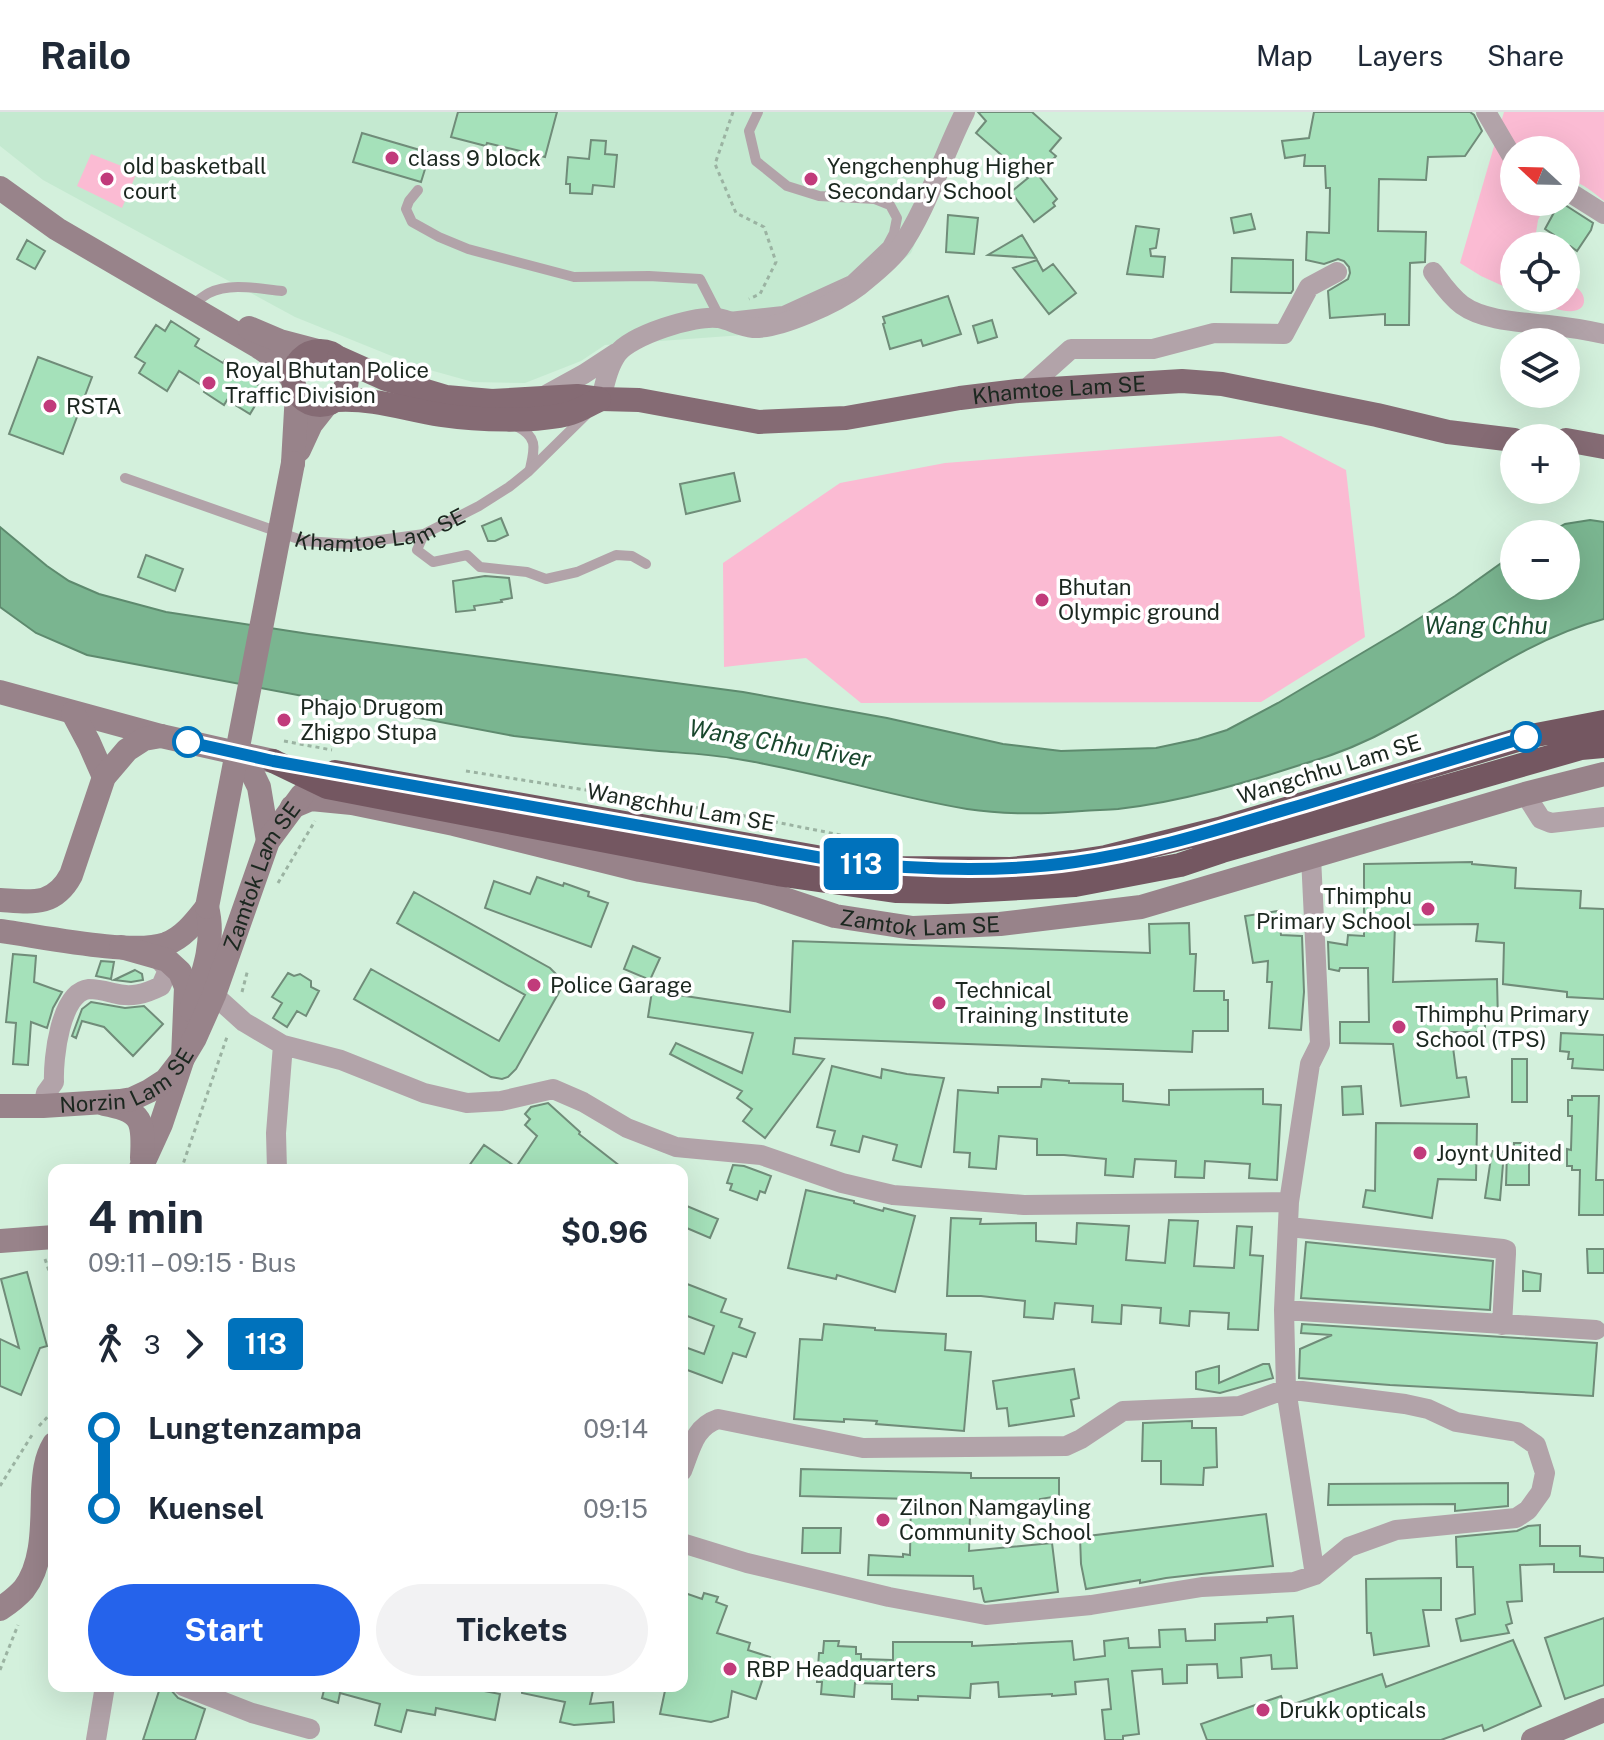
<!DOCTYPE html>
<meta charset="utf-8">
<style>
:root{--surface:#fff;--page:#f2f2f3;--text:#1f2937;--muted:#747a83;--line:#e0e1e3;--accent:#2563eb}
body{margin:0;font-family:"Public Sans",sans-serif;background:var(--page);color:var(--text);height:100vh;display:flex;flex-direction:column;font-size:30px;white-space:nowrap}
*{box-sizing:border-box;margin:0}
p{font-size:26px;color:var(--muted)}
.icon{flex:none;width:44px;height:44px;fill:none;stroke:currentColor;stroke-width:2;stroke-linecap:round;stroke-linejoin:round}
.map{position:relative;flex:1;overflow:hidden}
.drawer{position:absolute;left:48px;top:1052px;width:640px;height:528px;display:flex;flex-direction:column;background:var(--surface);border-radius:16px;box-shadow:0 8px 32px #0002}
.drawer>*{flex:none}
.badge{padding:0 16px;border-radius:6px;font-size:28px;line-height:52px}
.needle{width:52px;rotate:292deg}
.buttons{position:absolute;left:1500px;top:24px;display:grid;gap:16px}
.buttons a{display:grid;place-items:center;width:80px;height:80px;border-radius:50%;background:var(--surface);box-shadow:0 8px 32px #0002;font-size:40px}
.map>.badge{position:absolute;translate:-50% -50%;box-shadow:0 0 0 4px #fff}
.legs{display:flex;align-items:center;gap:12px;height:88px;padding:0 40px;font-size:26px}
.legs p{margin-inline-start:auto}
.summary{display:flex;align-items:center;justify-content:space-between;height:136px;padding:0 40px}
h1{font-size:44px;font-weight:700;line-height:60px}
.action{display:flex;gap:16px;margin-top:auto;padding:16px 40px}
.action a{flex:1;height:92px;border-radius:48px;background:var(--accent);color:#fff;font-size:32px;font-weight:700;line-height:92px;text-align:center}
.action a+a{background:var(--page);color:var(--text)}
ul{padding:0 40px;list-style:none}
li{display:flex;align-items:center;gap:28px;height:80px;font-size:30px}
li i{display:grid;place-items:center;width:12px;height:100%;margin:0 10px;background:currentColor}
li i::after{content:'';width:20px;height:20px;margin:-10px;border:6px solid;border-radius:50%;background:var(--surface)}
li p{margin-inline-start:auto}
li:first-child i{background:linear-gradient(#0000 50%,currentColor 0)}
li:last-child i{background:linear-gradient(currentColor 50%,#0000 0)}
header{display:flex;align-items:center;gap:48px;box-sizing:border-box;height:112px;padding:0 40px;background:var(--surface);border-bottom:2px solid var(--line)}
header strong{font-size:38px}
nav{display:flex;gap:44px;margin-inline-start:auto;font-size:28px}
.map>svg:first-child{display:block}
.built{fill:#c4e9d0}
.green{fill:#fbbbd3}
.water{fill:#7ab590;stroke:#5e8a6e;stroke-width:2}
.building{fill:#a5e1ba;stroke:#708c79;stroke-width:2}
.lines{fill:none;stroke-linecap:round;stroke-linejoin:round}
.path{stroke:#9bb3a2;stroke-width:3;stroke-dasharray:4 4;stroke-linecap:butt}
.lane{stroke:#b2a3a9;stroke-width:10}
.street{stroke:#b2a3a9;stroke-width:20}
.secondary{stroke:#98838a;stroke-width:24}
.primary{stroke:#856b74;stroke-width:24}
.highway{stroke:#745761;stroke-width:24}
.secondary-bridge{stroke:#98838a;stroke-width:24}
.line-1-casing{stroke:#fff;stroke-width:18}
.line-1{stroke:#0072bc;stroke-width:12}
.poi-dot{fill:#c13b7b;stroke:#fff;stroke-width:3}
.stop-1-dot{fill:#fff;stroke:#0072bc;stroke-width:4}
.labels{text-anchor:middle;dominant-baseline:central;stroke-width:7;stroke-linejoin:round;paint-order:stroke}
.poi-label{font-size:22px;fill:#1b271f;stroke:#fff;text-anchor:start}
.street-label{font-size:22px;fill:#1b271f;stroke:#fff}
.water-label{font-size:24px;font-style:italic;fill:#19472d;stroke:#fff}
</style>
<header>
<strong>Railo</strong>
<nav><a>Map</a><a>Layers</a><a>Share</a></nav>
</header>
<div class="map">
<svg width="1604" height="1628" viewBox="0 0 1604 1628">
<rect width="100%" height="100%" fill="#d3f0dc"/>
<path class="built" d="M0,0h969l-58,141 -58,48 -83,32 -165,12 -24,16 -56,22 -52,-1 -54,-15 -124,-50 -252,-137 -43,-34z"/>
<path class="green" d="M1504,0h100v89c-11,-9 -20,-17 -34,-21l-4,3v-33h-52v52h33l-9,18 -4,26h-20v45l-33,-15 -21,-13z
M91,42l46,18 -15,36 -45,-22z
M1566,170c2,1 9,5 11,6 10,7 10,22 -4,23 -14,2 -31,-8 -43,-13h36z
M1281,324l65,34 19,167 -104,65 -400,1 -55,-45 -82,9 -1,-104 117,-80 105,-20z"/>
<path class="water" d="M1590,408l14,2v97c-76,20 -141,70 -209,107 -30,17 -63,30 -95,39 -59,19 -120,37 -182,44 -12,1 -24,1 -36,2 -38,3 -77,4 -115,-2 -79,-13 -156,-39 -236,-51 -24,-4 -48,-5 -72,-7 -49,-4 -97,-9 -145,-15l-427,-81 -51,-22 -36,-26v-80l47,39 22,15 30,13 67,18 143,22 434,58 144,26 116,26 58,7 95,-3 42,-9 29,-9 51,-27 121,-72 56,-35 59,-42v32h52v-52h-19l18,-10z"/>
<path class="building" d="M458,0h99l-12,45 -58,-14 -1,3 -35,-9z
M978,0h54l29,26 -11,13 6,5 -17,20 18,23 -4,4 2,3 -21,16 -23,-30 17,-14 -52,-45 10,-12z
M1314,0h156l4,3 8,16 -17,25 -37,1 -2,23 -47,-1 -1,52 48,1 -1,30 -15,1 -1,62h-24v-11l-55,4 -2,-27 20,-12 2,-6 -1,-6 -5,-6 -6,-2 -14,5 -18,-4 1,-28 22,1 1,-45h-4l-1,-22h-21l1,-11 -20,3 -3,-17 27,-3z
M362,21l68,20 -9,29 -68,-20z
M591,28l15,1 -1,13 12,1 -3,32 -21,-2 -1,9 -22,-1v-9h-4l2,-27 21,2z
M1562,91l31,20 -2,7 -14,21 -7,-5h-5l-12,-8 1,-3 -9,-6 12,-22z
M1251,102l4,15 -21,4 -3,-15z
M948,103l30,3 -4,36 -28,-2z
M1136,114l23,3 -3,19 -6,1 1,7 14,1 -2,20 -36,-3z
M1022,123l14,23 -48,-3z
M27,128l18,11 -10,18 -18,-10z
M1232,146l61,2v30l-2,3 -60,-1z
M1037,148l6,11 10,-7 23,29 -27,21 -36,-46z
M948,184l13,38 -38,12 -2,-6 -31,9 -7,-25 2,-1 -2,-6z
M992,208l5,17 -19,6 -5,-17z
M171,209l28,18 -4,7 28,17 2,-3 18,11 -2,4 24,14 -15,25 -23,-14 -3,5 -20,-13 2,-4 -27,-17 -12,20 -28,-18 6,-10 -10,-6 21,-32 9,6z
M38,245l54,20 -29,77 -54,-20z
M734,361l6,28 -54,13 -6,-30z
M501,406l7,17 -13,6h-7l-6,-15z
M146,443l37,14 -8,22 -37,-14z
M485,464l24,2 3,20 -11,2 1,2 -28,4 1,4 -19,2 -3,-31z
M1472,750v2l44,4 -1,20 66,3 -1,17 24,1v90l-37,-2v-5l-64,-8 1,-41 -28,-2 2,-17 -83,1 -2,57 104,-3 1,44h-13v9h-34l6,46 9,-1 3,20 -68,9 -8,-62 -53,-1v-21h29l-1,-54h-28l-1,3 -10,-2 -1,-27 19,3 1,-10 16,1v-72z
M537,765l26,9 1,-3 25,9 -1,4 20,7 -17,44 -106,-39 9,-27 36,13z
M414,780l136,76 9,9 2,11 -3,6 -42,75 -8,8 -6,2 -11,-2 -137,-78 17,-30 128,72 26,-46 -128,-72z
M1278,799l3,24 21,1 2,56 -3,38 -32,-2 3,-46h-5l1,-21 -15,2 -8,-47z
M1189,811l1,31h6l-2,37h30v9h4v31h-35l-1,21 -397,-14 -2,16 31,5 -59,79 -22,-17 9,-12 -15,-11 5,-7 -72,-37 6,-11 66,30 11,-40 -105,-16 4,-26 138,21 3,-71 357,12 -1,-29z
M633,834l27,12 -10,22 -26,-11z
M13,842l23,2 -2,26 28,10 -9,16 -6,20 -16,-6 -3,43 -15,-1 3,-41 -10,-1z
M101,849l13,1 -3,17 -15,-3z
M135,858l7,4 1,6 -12,2 -17,-2z
M288,861l6,3 6,-2 11,7v6l8,4 -13,25 -9,-5 -10,16 -14,-9 9,-15 -10,-6z
M91,890l34,6 19,-2 19,18 -30,32 -29,-29 -22,-6 -6,17 -4,-2 10,-27z
M1561,921l43,2v35l-32,-2 1,-9h-5l1,-7 -9,-1z
M1512,947h15v43h-15z
M832,954l49,12 1,-9 25,5 37,4 -23,89 -28,-7 4,-15 -34,-9 -4,16 -28,-7 4,-14 -18,-4z
M1042,967l27,2v2l54,1v17l46,4v-15l94,-1v15l18,1 -4,75 -28,-2 1,-14 -45,-3 -1,17 -29,-1 1,-16 -41,-2 -2,18 -28,-2 1,-16 -42,-4h-27v-16l-38,-3 -3,33 -27,-2 1,-14 -16,-1 4,-62 40,3v-6h43z
M1361,974l2,28 -20,1 -1,-28z
M1572,984h27l-3,84h8v35h-25l1,-45h-8v-4h-5v-17l4,1 1,-34h-4v-16h4z
M548,991l32,29 -1,2 46,36h-159l18,-25 32,22 21,-31 -12,-11 5,-6 -5,-5 6,-7z
M1376,1011l101,1 -1,56 -38,-1 -6,39 -69,-11 3,-17 9,1z
M1514,1031h15v42h-23l1,-32h7z
M1492,1039l12,1 -4,48 -15,-2z
M733,1053l11,1 27,10 -6,17 -5,-2 -3,9 -27,-10 2,-6 -5,-1z
M806,1078l48,11v2l29,8 1,-3 31,8 -20,76 -58,-17 -1,4 -48,-11z
M682,1092l36,15 -8,19 -28,-12z
M951,1106l30,1 -1,5 56,-1v18l40,3 1,-21 52,3 -3,34 39,3 4,-43 29,1 -4,45 40,2 3,-42 15,1 -2,28 13,1 -5,74 -30,-1 1,-16 -39,-2 -1,15 -29,-3 1,-15 -39,-3 -1,19 -29,-2 1,-16 -38,-3 -2,16 -29,-2 1,-16 -44,-5h-34z
M1306,1130l187,19 -3,49 -189,-12z
M1587,1137h17v24h-16z
M1523,1159l18,3 -1,17h-17z
M27,1160l20,74 -7,2 -19,47 -21,-9v-47l19,9 -18,-69z
M682,1170l44,17 -5,13 21,7 -3,8 16,6 -9,24 -13,-4 -11,30 -40,-15v-22l22,8 10,-28 -32,-12z
M824,1212l51,4v2l71,4 -1,16 26,2 -7,79 -88,-7 1,-3 -33,-2v3l-50,-3 6,-80 22,1z
M1302,1212l295,19 -4,53 -203,-11 -91,-7 1,-29 32,-14 -31,-2z
M1263,1252h6l4,14 -53,15 -24,-4v-17l23,-6v17z
M1074,1257l5,29 -8,2 3,16 -65,10 -2,-18 -10,1 -4,-28z
M1192,1309v7h24l1,39 -13,1 -1,17 -42,-1v-23h-19l1,-38z
M801,1357l170,4v5h88v18l-19,3v11h-63l-1,5h-6l-1,36 83,-8 6,49 -73,10 -1,-1 -3,-13 -7,1 -1,-13 -105,-1 1,-20 34,2v-3l7,1 1,-56 -111,-3z
M1508,1371v23l-53,5v-7l-127,1 1,-21z
M1266,1402l7,52 -107,12 -26,5v-3l-54,9 -5,-25 -1,-27z
M1540,1413v21h40v10l24,2v14h-50v-8l-34,1 2,36 -15,1 5,21 -6,2 3,8 -48,8 -5,-22 19,-5 -2,-47h-16l-1,-30 61,-6 11,-5z
M803,1416h38l-1,25h-38z
M1441,1466v32h-18l6,36 -55,9 -3,-22h-4l-1,-54z
M682,1480l20,7 2,-6 14,4 -2,5 11,4 -10,27 33,10 -2,7 22,7 -14,42 -24,-8 -4,26 -17,5 -51,-8 6,-28h16v-44l4,-12 -4,-1z
M1293,1504l4,52 -25,1 -1,-14 -30,3 1,19 -24,1 -1,-14 -30,1v18l-24,1 -1,-15 -30,2 7,63 -16,2v4h-18l-3,-30 9,-1 -3,-30 -33,3 1,12 -24,2v-2l-53,3 -1,-15 -27,2 -1,14 -52,-2v4l-26,-1v-15l-37,-1 -1,14 -33,-3 1,-12h-5l2,-29h4l1,-12h15l-1,5 18,1v7h5v5l32,1v-18h79v4l100,-5 2,19 31,-4 -1,-15 24,-3 1,10 31,-1 -1,-17 26,-1 1,12 29,-1v-16l52,-2v-4z
M1604,1506v67l-39,14 -20,-61z
M1513,1528l28,66 -57,25 -2,-6 -41,15h-234l-6,-16 80,-28 4,11 97,-33 4,13z
M325,1574h133l42,8 -5,26 -59,-12 -1,7 -28,-5 -6,22 -26,-7 5,-21 -40,-11 -2,10 -16,-5z
M522,1574h72l-4,18 23,-2 1,20 -40,3 -14,-3 5,-20 -43,-9z
M160,1576l11,2 7,8 27,11 -10,31h-52z"/>
<g class="lines">
<path class="path" d="M733,0l-18,52 21,49 28,14 12,35 -16,32 -11,5
M284,629l48,9
M466,659l264,42 146,29
M278,771l37,-62
M242,880l6,-23
M181,1058l47,-136
M45,1147l9,27
M39,1314l15,-16
M0,1374l32,-51
M0,1558l18,-45"/>
<g class="lane">
<path d="M418,78l-9,11 -3,8 6,13 27,15 29,12 106,28 75,-1 51,3 20,39 63,-7 68,-31 36,-34 7,-13 3,-15 -7,-13 -15,-6 -56,-3 -32,-10 -31,-25 -7,-30 9,-19"/>
<path d="M192,193c6,-4 11,-9 17,-12 21,-11 51,-4 73,-2"/>
<path d="M516,314c22,11 19,21 14,43"/>
<path id="s1" d="M125,366l179,63 47,3 73,-10 55,-28 30,-19 20,-16 57,-56"/>
<path d="M424,422l-7,16 16,12 34,-7 13,12 47,5 19,7 31,-7 39,-17 16,1 14,8"/>
</g>
<path class="street" d="M1486,0l28,48
M1566,78l38,24
M1433,160c9,12 17,24 29,33 22,16 60,17 86,20 19,2 38,5 56,9
M1024,279l47,-42h82l61,-16 70,1 25,-47 28,-15
M544,284l40,-22 32,-21
M601,287c4,-16 7,-32 16,-45 14,-19 78,-39 101,-36 12,2 22,9 35,10 27,1 84,-25 106,-42 14,-11 30,-24 40,-37 28,-39 44,-94 66,-137
M1525,682l16,25 10,4 53,-6
M1311,745l9,187 -10,20 -21,138 -5,108 2,79 29,186
M214,883l30,27 39,23 58,15 83,33 43,10 34,-2 52,-12 30,13 44,26 49,19 85,8 81,28 51,12 131,10 265,-3
M43,994l3,-13 8,-11c-1,-23 6,-90 35,-93 9,0 16,2 24,4 18,5 32,1 48,-7l7,-16 -13,-15
M277,1058l-1,-37 7,-88
M1289,1115l214,22 3,1v4l-4,71
M1284,1198l312,20
M682,1359c9,-22 12,-44 36,-52l145,29 203,-2 15,-7 42,-28 117,-5 46,-17 119,15 23,5 28,13 61,10 19,13 9,28 -4,19 -13,18 -12,8 -120,12 -47,17 -34,28 -21,7 -92,5 -111,18 -105,10 -97,-18 -142,-34 -65,-20
M183,1574l69,27 58,16
M96,1628l9,-54"/>
<g class="secondary">
<path d="M0,76l57,41 202,118 16,11 18,22"/>
<path d="M249,216l31,13 38,10"/>
<path d="M299,338l12,-26 15,-19"/>
<path d="M293,351l4,-70"/>
<path d="M0,580l161,44 112,25"/>
<path d="M73,601l16,30 15,34"/>
<path d="M243,642l16,33 9,54"/>
<path id="s2" d="M292,695l19,-8 41,4 102,21 186,46 120,21 75,25 78,12 87,-4 141,-17 384,-113 79,-20"/>
<path d="M0,788c31,2 54,7 71,-25l33,-98 23,-27 17,-11 17,-3"/>
<path d="M0,819c39,5 132,25 166,13 18,-7 29,-22 41,-37"/>
<path d="M121,835l46,13 13,12 6,15 -3,71 -22,66 -21,46"/>
<path d="M191,898c11,-33 25,-67 16,-103"/>
<path d="M104,992c39,7 40,17 38,54"/>
<path id="s3" d="M0,994h43l77,-5 12,-2 17,-8 17,-11 17,-22 12,-20 19,-43 54,-154 34,-46"/>
<path d="M0,1129l54,-4"/>
<path d="M0,1497c9,-6 17,-12 24,-20 20,-26 18,-66 19,-97 1,-18 2,-33 11,-48"/>
<path d="M1533,1628l71,-30"/>
</g>
<g class="primary">
<circle cx="320" cy="266" r="27"/>
<path id="s4" d="M339,246l47,21 60,18 46,4 85,-5 24,3 38,1 120,22 87,-4 114,-20 58,-7 164,-10 40,3 155,31 71,17 66,8"/>
<path d="M337,288c38,-2 67,9 104,15 34,5 97,8 130,-2 10,-3 19,-9 28,-13"/>
<path d="M1566,328l38,7"/>
</g>
<path class="highway" d="M273,649l54,26 451,87 119,17 51,1 127,-7 105,-20 42,-14 359,-103 23,-2
M335,660l510,90 53,6 113,1 62,-7 33,-5 113,-28 312,-93 73,-14"/>
<path class="secondary-bridge" d="M207,795l86,-444"/>
</g>
<g class="lines">
<defs>
<path id="line-1" d="M188,630l85,19 572,101c76,8 154,11 230,0 79,-11 154,-36 230,-58 74,-23 148,-45 221,-67"/>
</defs>
<use href="#line-1" class="line-1-casing"/>
<use href="#line-1" class="line-1"/>
</g>
<g class="poi-dot">
<circle cx="392" cy="46" r="8"/>
<circle cx="107" cy="67" r="8"/>
<circle cx="811" cy="67" r="8"/>
<circle cx="209" cy="271" r="8"/>
<circle cx="50" cy="294" r="8"/>
<circle cx="1042" cy="488" r="8"/>
<circle cx="284" cy="608" r="8"/>
<circle cx="1428" cy="797" r="8"/>
<circle cx="534" cy="873" r="8"/>
<circle cx="939" cy="891" r="8"/>
<circle cx="1399" cy="915" r="8"/>
<circle cx="1420" cy="1041" r="8"/>
<circle cx="883" cy="1408" r="8"/>
<circle cx="730" cy="1557" r="8"/>
<circle cx="1263" cy="1598" r="8"/>
</g>
<g class="stop-1-dot">
<circle cx="1526" cy="625" r="14"/>
<circle cx="188" cy="630" r="14"/>
</g>
<g class="labels">
<g class="poi-label">
<text x="408" y="46">class 9 block</text>
<text x="123" y="54">old basketball<tspan x="123" dy="25">court</tspan></text>
<text x="827" y="54">Yengchenphug Higher<tspan x="827" dy="25">Secondary School</tspan></text>
<text x="225" y="258">Royal Bhutan Police<tspan x="225" dy="25">Traffic Division</tspan></text>
<text x="66" y="294">RSTA</text>
<text x="1058" y="475">Bhutan<tspan x="1058" dy="25">Olympic ground</tspan></text>
<text x="300" y="595">Phajo Drugom<tspan x="300" dy="25">Zhigpo Stupa</tspan></text>
<text x="1412" y="784" text-anchor="end">Thimphu<tspan x="1412" dy="25">Primary School</tspan></text>
<text x="550" y="873">Police Garage</text>
<text x="955" y="878">Technical<tspan x="955" dy="25">Training Institute</tspan></text>
<text x="1415" y="902">Thimphu Primary<tspan x="1415" dy="25">School (TPS)</tspan></text>
<text x="1436" y="1041">Joynt United</text>
<text x="899" y="1395">Zilnon Namgayling<tspan x="899" dy="25">Community School</tspan></text>
<text x="746" y="1557">RBP Headquarters</text>
<text x="1279" y="1598">Drukk opticals</text>
</g>
<g class="street-label">
<text stroke="none"><textPath href="#s4" startOffset="732">Khamtoe Lam SE</textPath></text>
<text stroke="none"><textPath href="#s1" startOffset="268">Khamtoe Lam SE</textPath></text>
<text transform="translate(1329 657) rotate(-17)">Wangchhu Lam SE</text>
<text transform="translate(681 695) rotate(10)">Wangchhu Lam SE</text>
<text stroke="none"><textPath href="#s3" startOffset="398">Zamtok Lam SE</textPath></text>
<text stroke="none"><textPath href="#s2" startOffset="644">Zamtok Lam SE</textPath></text>
<text stroke="none"><textPath href="#s3" startOffset="134">Norzin Lam SE</textPath></text>
</g>
<g class="water-label">
<text x="1486" y="513">Wang Chhu</text>
<text transform="translate(780 631) rotate(10)">Wang Chhu River</text>
</g>
</g>
</svg>
<div class="buttons">
<a><svg class="needle" viewBox="-14 -14 28 28"><path d="M0-13l5 13h-10z" fill="#e53935"/><path d="M0 13l5-13h-10z" fill="#747a83"/></svg></a>
<a><svg class="icon" aria-label="locate" viewBox="0 0 24 24"><circle cx="12" cy="12" r="6"/><path d="M12 2v4M12 18v4M2 12h4M18 12h4"/></svg></a>
<a><svg class="icon" aria-label="layers" viewBox="0 0 24 24"><path d="M12 4l9 5-9 5-9-5zM3 14l9 5 9-5"/></svg></a>
<a>+</a>
<a>−</a>
</div>
<b class="badge" style="left:861px;top:752px;background:#0072bc;color:#fff">113</b>
<section class="drawer">
<div class="summary"><div><h1>4 min</h1><p>09:11 – 09:15 · Bus</p></div><b>$0.96</b></div>
<div class="legs"><svg class="icon" aria-label="walk" viewBox="0 0 24 24"><circle cx="13" cy="4" r="2"/><path d="M13 8l-2 6 4 7M11 14l-3 7M7 12l3-4h3l4 4"/></svg>3<svg class="icon" aria-label="forward" viewBox="0 0 24 24"><path d="M9 5l7 7-7 7"/></svg><b class="badge" style="background:#0072bc;color:#fff">113</b></div>
<ul>
<li><i style="color:#0072bc"></i><b>Lungtenzampa</b><p>09:14</p></li>
<li><i style="color:#0072bc"></i><b>Kuensel</b><p>09:15</p></li>
</ul>
<div class="action"><a>Start</a><a>Tickets</a></div>
</section>
</div>
